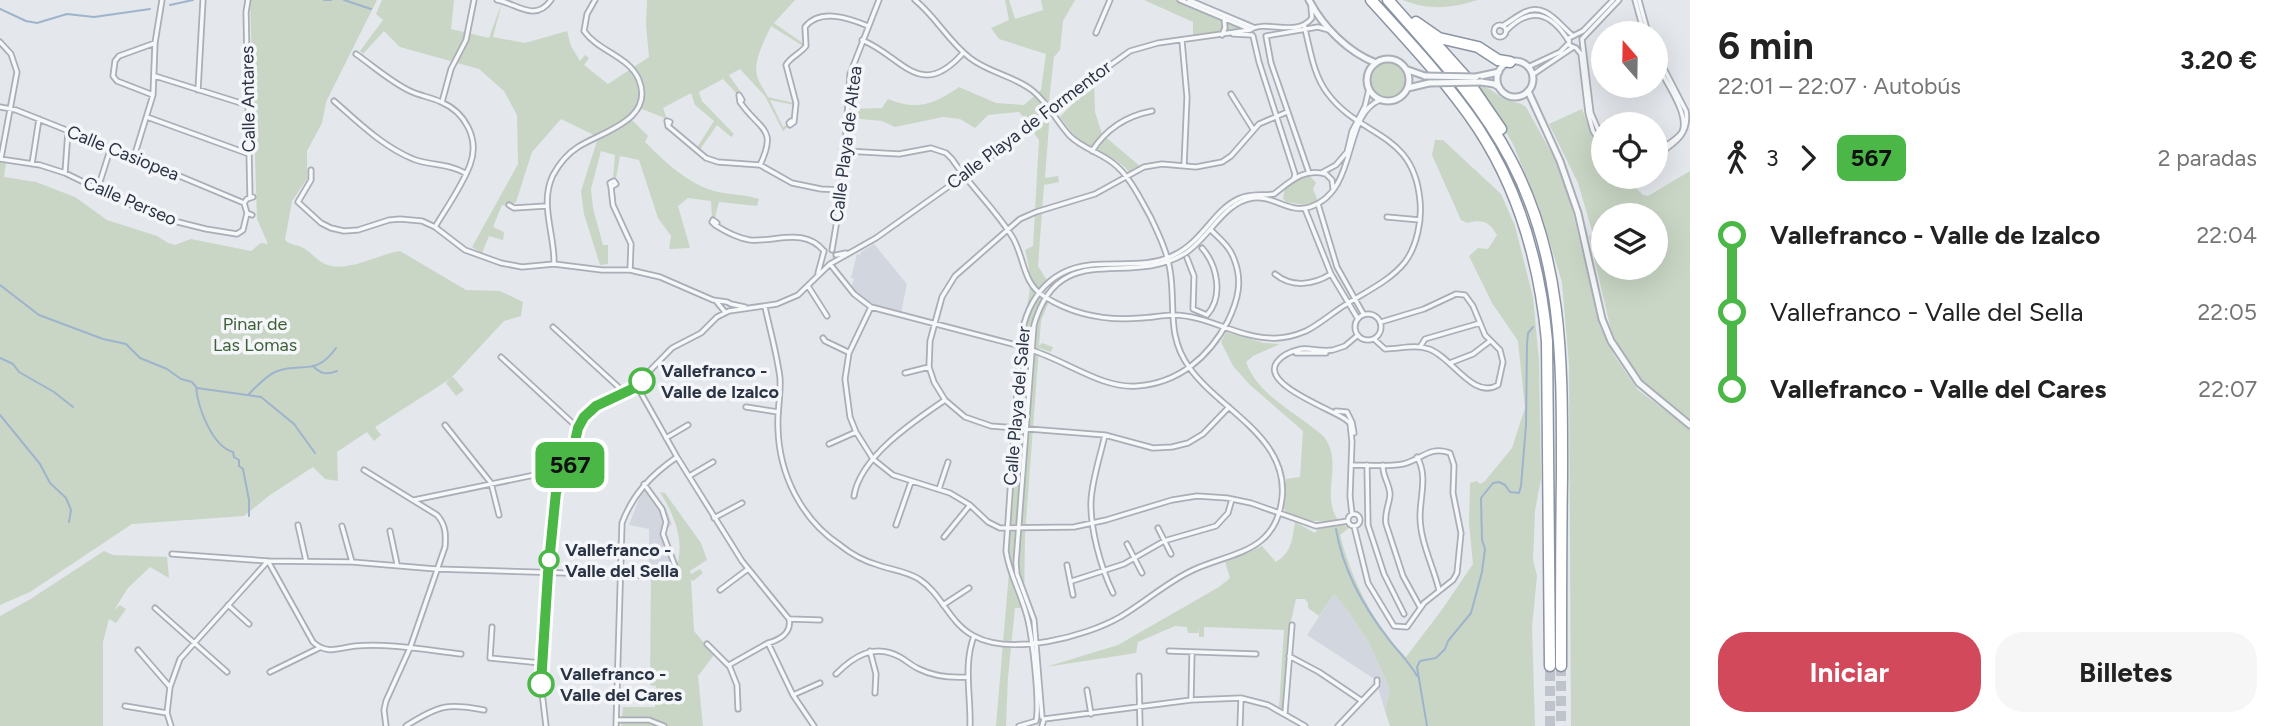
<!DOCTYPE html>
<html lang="es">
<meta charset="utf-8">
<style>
:root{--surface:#fff;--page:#f6f6f6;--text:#222;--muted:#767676;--accent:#d1495b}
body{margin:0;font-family:Figtree,sans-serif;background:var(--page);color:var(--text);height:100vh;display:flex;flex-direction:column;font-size:26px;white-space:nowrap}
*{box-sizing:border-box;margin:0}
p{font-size:23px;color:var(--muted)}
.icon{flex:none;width:38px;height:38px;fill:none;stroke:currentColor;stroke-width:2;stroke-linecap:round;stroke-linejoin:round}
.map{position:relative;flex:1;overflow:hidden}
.side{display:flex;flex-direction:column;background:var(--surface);width:595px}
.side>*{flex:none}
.badge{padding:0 14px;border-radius:10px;font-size:24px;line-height:46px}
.needle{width:46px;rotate:340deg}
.controls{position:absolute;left:1591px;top:21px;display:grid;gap:14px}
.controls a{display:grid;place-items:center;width:77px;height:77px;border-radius:50%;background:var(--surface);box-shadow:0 7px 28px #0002;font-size:35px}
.map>.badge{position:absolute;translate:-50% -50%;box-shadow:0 0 0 4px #fff}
.legs{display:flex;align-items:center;gap:10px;height:77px;padding:0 28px;font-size:23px}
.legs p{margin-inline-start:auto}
.summary{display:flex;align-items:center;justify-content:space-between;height:119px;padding:0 28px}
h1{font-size:38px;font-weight:700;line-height:52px}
.primary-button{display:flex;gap:14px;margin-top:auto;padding:14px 28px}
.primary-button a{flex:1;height:80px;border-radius:28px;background:var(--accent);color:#fff;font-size:28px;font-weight:700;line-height:80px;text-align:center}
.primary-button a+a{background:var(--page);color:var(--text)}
ul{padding:0 28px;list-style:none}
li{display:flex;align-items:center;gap:24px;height:77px;font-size:26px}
li i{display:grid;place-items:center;width:10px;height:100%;margin:0 9px;background:currentColor}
li i::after{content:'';width:18px;height:18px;margin:-9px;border:5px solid;border-radius:50%;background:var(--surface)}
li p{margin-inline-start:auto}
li:first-child i{background:linear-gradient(#0000 50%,currentColor 0)}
li:last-child i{background:linear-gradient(currentColor 50%,#0000 0)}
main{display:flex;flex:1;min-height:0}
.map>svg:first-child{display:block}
.built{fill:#d2d6de}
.green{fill:#c9d6c5;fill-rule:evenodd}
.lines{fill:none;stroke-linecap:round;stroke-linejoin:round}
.stream{stroke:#9fb4cc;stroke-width:2}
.motorway-tunnel{stroke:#bfc3cb;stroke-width:10;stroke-dasharray:10 5;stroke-linecap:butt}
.minor-casing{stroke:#a9aeb7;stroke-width:7}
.tertiary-casing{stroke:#a9aeb7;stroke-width:9}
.motorway-casing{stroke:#8b94a3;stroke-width:13}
.minor{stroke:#f7f8fa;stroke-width:3.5}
.tertiary{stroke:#f7f8fa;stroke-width:5}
.motorway{stroke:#fff;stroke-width:10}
.tertiary-bridge-casing{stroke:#a9aeb7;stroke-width:9;stroke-linecap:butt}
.tertiary-bridge{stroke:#f7f8fa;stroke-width:5}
.line-1-casing{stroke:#fff;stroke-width:16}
.line-1{stroke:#4ab747;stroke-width:10}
.stop-1-dot{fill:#fff;stroke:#4ab747;stroke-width:3.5}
.labels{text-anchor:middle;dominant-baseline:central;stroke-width:7;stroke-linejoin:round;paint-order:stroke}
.street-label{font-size:18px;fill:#2b3445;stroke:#f4f6f9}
.park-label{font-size:18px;fill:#3f6138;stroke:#f4f6f9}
.stop-label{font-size:18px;font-weight:bold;fill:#2b3445;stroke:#f4f6f9;text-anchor:start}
</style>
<main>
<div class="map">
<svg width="1690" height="726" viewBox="0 0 1690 726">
<rect width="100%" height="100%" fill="#e4e7ec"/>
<path class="built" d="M874,244l33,40 -6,29 -27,-8 -23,-17 3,-9 -3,-1 6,-24 3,1 1,-3z
M649,486l17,22 6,16 -8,8 9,34 -6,6 -8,2 -10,-1v-44l-20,-4 11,-29z
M1334,594l10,11 24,36 22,48 -5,22 -7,-23 4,-4 -75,-49z"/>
<path class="green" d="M250,0h127l-51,102 -4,21 -15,28v28l-15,22 -7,39c6,6 13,4 20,9 6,4 11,10 18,14 22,12 55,-9 77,-12l66,39 34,1 23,11 -2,14 -17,5 -53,57 2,-1 11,13 -8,6 -10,-13 4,-4 -75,48 6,8 -7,6 -7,-9 -30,20 1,29 -13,-2 -12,-12 -43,28 -26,21 -112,8 -102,68 -30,13v-444l6,1 -2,15 32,5 39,15 32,23 50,16 11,7 7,2 16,-6 60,12 10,-8 7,1 -11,-25z
M382,0h72l-3,29 38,9 13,-36 -9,35 32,6 42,-12 4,15 9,15 5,-6 4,3 -5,7 24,19 41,-27 -3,-32 1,-25h148l-21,23 30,21 -1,2 -32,-20c-6,14 -18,34 -14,50 2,7 8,15 11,21l26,6v2l-24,-5 13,27 6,-3 1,1 -7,6 -18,-35 -25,-27 -11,6 13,19 -4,1 -15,-16 -24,13 3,9 32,33 -3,3 -14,-12 -18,26 -3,-2 18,-28 -19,-16 -4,-12 -28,15 4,11 -25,-10 -10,11 16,16 -3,6c19,19 42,41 69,49 15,4 30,3 45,8l-2,7 -38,-4 -4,15 -3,1 -1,-17 -23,-3 -10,8 12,42 -21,1 2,-13 -13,-18 -19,-58 -19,-4 -4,22 -3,1 2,-24 -14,-4 -10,38 2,19 10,37h5v19l-8,1 -16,-51 -3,-23 16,-50 -5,-7 -31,-15 -29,33 -16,50 -6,4 -8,-1 -9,22 11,5 -1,8 -14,-4 -7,17 -10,-6 46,-83 -1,-49 -13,-24 -25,-22 -79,-22 -16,-16 -21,23 -3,-3 23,-31 -7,-6z
M1005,0h4l6,19 28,-9 -2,-10h34l-12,21 -3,29 -6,7 -5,44 3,3 -23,19 -10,-11 -31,3 -13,13 -15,-9 -17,-2 -48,10 -13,-6 -32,-3v-9l32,-1 6,-9c29,12 47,5 71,-12l37,16 28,2 17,-15 5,-36 -47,-15 -8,-11 18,-8z
M1144,0h33l62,28 -46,7v-13z
M1403,0h75c-27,8 -48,11 -75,0z
M1370 81a18 18 0 1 1 36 0a18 18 0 1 1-36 0Z
M1094,80l1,32 7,22 39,33 -12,5c-13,-16 -30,-19 -46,-30 -10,-7 -16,-16 -23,-25z
M1478,86c15,2 14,6 26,13 7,4 15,2 22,8l30,54 15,44 29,122 16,31 22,32 52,39v297h-119l-2,-361 -7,-83 -23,-74 -26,-64z
M1582,109l14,36 7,7v25h32l1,11 7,7 5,1 42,-25v250c-36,-24 -65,-53 -80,-95l-21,-90 4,-2 -15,-51 -29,-59zM1603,215h53v53h-53z
M1050,112l-5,66 13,-2 1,6 -15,3 -6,81 10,16 -8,9 10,8 -9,22 -2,25 3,-3 11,4 -2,5 -12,-4 -14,187 -1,73h-9l-7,69 -2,49h-10l13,-154 -3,-18 13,-207c5,-40 18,-55 6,-97l8,-4 6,-106 -9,-12z
M1435,140h8l58,54 14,32 18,71 6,64 2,118 -6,32 -2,49 4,16 -5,51 3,99h-145l-5,-15 5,-22 -22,-48 -22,-33 -12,-14 -15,22 -11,-8v-5l-3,-4h-9l-7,31 -5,80 -5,-3 5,-77 -80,-3v10h-5v-10l-1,6h-10l-1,-6 -12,-1 -37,16 -2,11 -90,14 72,-22 101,-58 11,-9 -5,-16 37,-16 14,16c16,-10 16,-22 19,-40l20,11 3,-4 25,-4 7,2 -10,8c12,46 33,88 66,122l35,-46 32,-47 -4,-41 1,-40 7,-2 3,3 5,-3 27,-33 13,-40 -7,-67 -26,-38 -23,-47 9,-8 10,1 9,-14c-8,-14 -15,-16 -30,-12l-6,-3 -29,-65z
M1310,176l6,7 -3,6 5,12 -13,4 -19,-3 -3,-4 2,-10 14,-10z
M1226,332l38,11 16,1 -27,12 -7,6c10,28 38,44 61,61 5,5 13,9 17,14 20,26 -4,57 14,83 -11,3 -50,2 -54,-12 -1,-8 2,-21 2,-29l14,-2 3,-46 -53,-46 -17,-19 -12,-24z
M660,492l5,1 36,50 6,17 -17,11 1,3 9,-5 3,4 -10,8 -2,-2 3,52 20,24 -16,21 5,50h-82l2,-19h32l1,-21 -6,-1 1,-108h10l15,-9c10,-26 -2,-53 -16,-76z
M104,551l9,4 54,2 2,21 -19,-11 -22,21 -14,22 6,-5 6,4 -10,14 -7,-4 -6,23v84h-103v-110l29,-16z"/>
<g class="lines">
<path class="stream" d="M324,0h7
M344,0l27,9
M170,5l23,-5
M0,9l26,12 11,2 30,-9 27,3 56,-8
M0,285l39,30 64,24 23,5 14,14 27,11 14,10 11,3 5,6 64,9 33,27 21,29
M0,358l13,6 6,8 35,20 19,15
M314,367c7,7 13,8 23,4
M196,387c2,21 16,59 37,65l1,5 5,3v6l4,3 6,31v16
M249,394c7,-7 17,-18 26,-22 25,-11 40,6 61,-24
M0,415l40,49 10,19 16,15 5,12 -2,12
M1336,529c7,42 28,79 54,112 9,12 20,22 27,35
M1427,726l-10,-59 3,-6 16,-3 9,-9 3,-8 23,-28 11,-41 3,-23 -3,-9 -1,-42 12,-15 6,-1 6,3 5,7 9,1 2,-7 5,-61 1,-81 1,-11 5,-6"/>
<path class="motorway-tunnel" d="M1561,666v60
M1550,726v-60"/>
<defs>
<path id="minor" d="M248,0l-2,12 4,185
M497,0c19,3 38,23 54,0
M1180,0l69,29
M1189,0l64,27
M1635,0l9,33
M1639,0l9,33
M1494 31a6 6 0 1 1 12 0a6 6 0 1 1-12 0Z
M1502,26c8,-4 13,-9 21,-13 21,-12 35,10 49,22
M1250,30c16,-11 46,8 62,-12l-1,-11
M1506,31c24,-25 44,-19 62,9
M1096,33l14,-33
M1233,34l19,1
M1222,35l3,-7 -1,-10
M1253,36l6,26 36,112 -1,4
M1266,36l5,27 38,110
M1266,36l52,-9 11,3
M862,40c40,16 58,62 101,13
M1182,41l5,56 -3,69
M0,42l11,12 6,18 -16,86
M1576,48l5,6 7,59 5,18 10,16
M1576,48l-7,-3v-7l14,-7 30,-31
M1656,53l30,58c4,24 -13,33 -30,45
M356,54c17,12 35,28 54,37 10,5 21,6 31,11 24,10 39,37 29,63 -8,21 -23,42 -35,62
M1656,62c7,17 34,51 26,70 -6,9 -18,14 -26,20
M1528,67l32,-15 8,-8
M1532,75l40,-27
M155,76l92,29
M198,90l5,-90
M1231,94l22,35
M153,95l-36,-14 -4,-5 2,-15 4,-5 36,-13
M334,101c24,21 48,45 79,58 18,7 35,4 52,14
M442,102l9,-33 15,-29 8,-40
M740,102l-1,-7 3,5 -2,2c20,29 38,25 20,63
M0,107l16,3 118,47 110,46
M147,117l102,37
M791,121l3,1 -4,3 -1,-2z
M794,122l2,-19 -10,-38c4,-8 14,-11 20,-19l-1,-19c15,-19 44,-9 63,-1
M668,126l-1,-5 3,1 -2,4 38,32 12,4 42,3 32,18 29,6 21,1
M1603,141l-12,-28 -9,-74 37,-39
M846,151l53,3 32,-6 15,5 6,6c18,27 45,52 61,79 12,21 9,45 32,59 29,18 62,24 96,21 10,0 21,-3 32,-3 34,0 63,22 97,23 12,1 24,-2 36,-7 14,-7 26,-18 39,-26 20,-13 45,-24 60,-43 12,-16 17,-42 15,-61 -6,-70 -59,-63 -92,-107 -15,-19 -18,-46 -24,-69
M1092,151c14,-22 34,-35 60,-40
M134,157l19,-62 2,-52 7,-43
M0,159l40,6 25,8 64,31 41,16 36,9 31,5 6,-4 4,-17
M32,164l7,-45
M311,170v10l-13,22 23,21 10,5 13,3 14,-1 31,-10 11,-1 22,2 13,6 30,23 36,13 21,4 32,-3 48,6h28l30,7 53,23 14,2 4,2
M1323,172l13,-7 11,-13 5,-21 13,-25 4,-17
M65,173l3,-42
M614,181l2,3 -5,3 -1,-4z
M611,187l2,18 18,39 -1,26
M98,188l13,-41
M1318,204l19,63 27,48
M509,205l5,3 32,-2
M1305,209l26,65 27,45
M252,215l-5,-2 -3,-10 3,-4 6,-2
M1387,217l33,3
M715,225l-3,-3 1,-2 4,3 -2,2c11,7 22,13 35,15 26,2 54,-13 74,11
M832,250l10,-60 8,-116 29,-74
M836,255l10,-2
M1187,258l7,18 -1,33 14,6c17,-19 10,-50 -5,-67
M554,264c1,-30 -15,-60 -1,-89 6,-11 14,-21 25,-28 23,-15 77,-27 61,-67 -10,-24 -40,-28 -55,-49l3,-17 8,-14
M830,264l24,30 17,13 149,39
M818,273l6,-22
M1275,274c17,14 38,11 56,0
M808,286l19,30
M716,301l9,11
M731,304l14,3
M765,307c5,23 12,47 15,71 1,17 -3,33 -2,50 1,46 23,91 62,117 11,9 24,16 38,20 14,5 28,6 41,14 23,15 30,44 55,57 37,20 111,1 146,-19 24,-14 47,-35 73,-47 39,-18 83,-17 89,-72 7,-61 -63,-88 -93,-131 -23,-32 -13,-62 -19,-97 -3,-19 -12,-37 -20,-54 -10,-18 -21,-41 -37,-53 -14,-11 -31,-15 -43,-27 -13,-14 -22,-33 -37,-45 -18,-15 -44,-18 -63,-33 -22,-17 -34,-41 -55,-58
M871,307l-22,46 -4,26 5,38 6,15 17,27 20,16 57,18 20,12 18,17 12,6 74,-1 32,-7 66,-20 25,-4 30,2 24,5 65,23 32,-5
M1355 327a13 13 0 1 1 26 0a13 13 0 1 1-26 0Z
M553,327l72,66
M823,338l2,3 23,11
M1374,339l11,10c15,0 29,-5 44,0 23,8 44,51 69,36l5,-23 -3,-12 -15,-15 -12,-29 -8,-11 -9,-1 -32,15 -43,13
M1420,347l5,-8 55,-16
M1031,350c34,10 71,39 106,36 42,-3 72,-29 91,-65 10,-21 15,-40 6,-62 -4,-12 -14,-20 -23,-29
M1333,350c-12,2 -21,-2 -32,-1 -9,2 -19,6 -24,13 -17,22 54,47 68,57l5,4 2,19
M1333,350l12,-4 13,-11
M1296,353h30
M501,357l77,71
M1450,363l23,-9 17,-13
M905,373l24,-6
M637,386l40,71 65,104 47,58c3,14 -10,21 -21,24l25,52 21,31
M746,407l32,5
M1229,407l-26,27 -15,9 -16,4 -19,1 -48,-13 -114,-9 -26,-9 -20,-17 -11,-18 -5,-15 1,-26 12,-44 13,-21 65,-57 16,-7 59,-18 49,-27 18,-3 34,3 26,-5 9,-6 28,-32 28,-12
M1336,411l11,1 5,10 2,11
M445,425l46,58 8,32
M1105,435c-5,22 -13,45 -14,66 -1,28 10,67 22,92
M666,438l22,-13
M829,444l27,-12
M1417,457c11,18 3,40 3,59 0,26 13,49 19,74
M1351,465c17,0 35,2 52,-1 18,-4 27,-19 47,-11l4,12 -1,28 8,40 -4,40 -4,7 -29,23 -17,24 -13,-1 -26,-43 -14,-57
M1367,465l1,60 16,49 20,40
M1383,465c-1,11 7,19 7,30 -1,11 -6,18 -4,29l17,52 17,31
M364,470l73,45c9,10 9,20 8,32l-35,101 -24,53 -2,9 2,16
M691,475l22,-13
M939,489l9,-27
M854,496c6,-39 60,-75 91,-96
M414,500l154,-32
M1348 520a6 6 0 1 1 12 0a6 6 0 1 1-12 0Z
M1352,514l-2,-18 2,-55
M714,518l28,-15
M298,525l8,36
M896,525l15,-43
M342,526l10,36
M1158,528l13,26
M390,531l7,33
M944,537l26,-32
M1127,544l15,29
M172,554l96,7 84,1 84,7 226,7 7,-2 6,-8 -12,-32 3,-12 -4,-13 -18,-25
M1067,565l6,30
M1072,581l52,-17 40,-23 52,-15 12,-13 4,-14
M720,590l28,-21
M228,605l21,19
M943,605l26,-17
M155,608l72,64
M790,619l30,1
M492,627l-2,31 51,5
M707,644l21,21
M138,650l32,37
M870,651l6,23 -1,19
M1169,651l87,3
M1289,656l30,16 43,29
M270,672l49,-24
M836,674c18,-18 38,-31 64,-17 7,4 12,9 19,12 16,8 32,9 49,8
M1139,676l1,50
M1087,690l4,24
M793,695l27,-12
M1191,700l1,-48
M125,706l42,7
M738,709l-1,-24 -8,-20 39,-22
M1285,713l7,-88
M1042,717l-8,-97 -17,-46 -1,-11 18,-238c25,-88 94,-37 150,-71 25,-15 39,-52 69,-56 20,-3 37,16 57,9 49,-16 32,-92 70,-107
M1044,719l147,-19 50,-2 27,7 37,21
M617,720h32l15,6
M1036,721c4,-18 -4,-89 -10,-108 -6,-22 -17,-40 -20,-62l14,-205c4,-41 25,-76 70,-81 29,-3 58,3 84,-10 29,-14 39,-44 64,-56 12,-6 24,-3 36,-5 17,-13 29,-26 52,-20l6,6 1,8
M171,726l-4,-13 3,-26 10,-28 88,-98 45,81c14,13 25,6 42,4 34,-3 71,4 106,8
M406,726c33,-21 41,-23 78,-16
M546,726l-5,-42v-21l12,-149 3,-22 13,-24 9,-40 6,-11 12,-11 36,-17 40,-41 29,-15 16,-16 12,-6 48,-7 21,-9 32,-31 46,-26 131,-93 41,-35 82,-59 28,-8 92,-13
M616,726l6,-203c11,-29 29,-48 55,-66
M970,726c1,-30 -7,-61 4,-90
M1019,726l17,-5
M1042,726l2,-7
M1240,726l1,-28
M1338,726l39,-41v-5"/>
<path id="tertiary" d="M1309,0c14,27 39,52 67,63
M1367 80a21 21 0 1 1 42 0a21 21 0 1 1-42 0Z
M1497 79a18 18 0 1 1 36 0a18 18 0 1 1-36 0Z
M1408,70l17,6
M1476,77l23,-5
M1481,82l13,2 5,3
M1408,88l21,-5
M1528,91l32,70 18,52 24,106 9,22 28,42 51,42"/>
<path id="motorway" d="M1371,0c37,41 76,82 107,128 42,64 62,137 69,213l3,325
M1388,0c45,51 91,99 123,160 53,101 51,204 51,315 -1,64 -1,128 -1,191
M1416,22l23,16 39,9 20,13 12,2
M1429,36l35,39 37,54"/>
</defs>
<use href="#minor" class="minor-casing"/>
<use href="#tertiary" class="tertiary-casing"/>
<use href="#motorway" class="motorway-casing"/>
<use href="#minor" class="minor"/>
<use href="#tertiary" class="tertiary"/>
<use href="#motorway" class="motorway"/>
<defs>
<path id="tertiary-bridge" d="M1425,76l51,1
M1429,83l52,-1"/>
</defs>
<use href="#tertiary-bridge" class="tertiary-bridge-casing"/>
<use href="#tertiary-bridge" class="tertiary-bridge"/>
</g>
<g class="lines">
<defs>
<path id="line-1" d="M541,684l7,-111 8,-81 13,-24 9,-40 6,-11 12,-11 36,-17 10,-8"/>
</defs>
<use href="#line-1" class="line-1-casing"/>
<use href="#line-1" class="line-1"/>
</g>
<g class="stop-1-dot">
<circle cx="642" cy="381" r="12"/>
<circle cx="549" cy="560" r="9"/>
<circle cx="541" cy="684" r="12"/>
</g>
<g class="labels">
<g class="street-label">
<text transform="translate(248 99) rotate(-91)">Calle Antares</text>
<text transform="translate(1029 125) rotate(-37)">Calle Playa de Formentor</text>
<text transform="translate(846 144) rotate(-83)">Calle Playa de Altea</text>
<text transform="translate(123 153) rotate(22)">Calle Casiopea</text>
<text transform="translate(130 201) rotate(23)">Calle Perseo</text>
<text transform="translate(1017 406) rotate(-85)">Calle Playa del Saler</text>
</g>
<g class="park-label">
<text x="255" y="324">Pinar de<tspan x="255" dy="21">Las Lomas</tspan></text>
</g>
<g class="stop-label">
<text x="661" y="371">Vallefranco -<tspan x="661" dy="21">Valle de Izalco</tspan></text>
<text x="565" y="550">Vallefranco -<tspan x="565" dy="21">Valle del Sella</tspan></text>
<text x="560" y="674">Vallefranco -<tspan x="560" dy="21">Valle del Cares</tspan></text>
</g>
</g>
</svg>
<div class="controls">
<a><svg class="needle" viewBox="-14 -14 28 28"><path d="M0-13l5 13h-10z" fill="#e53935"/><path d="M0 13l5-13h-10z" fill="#767676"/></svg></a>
<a><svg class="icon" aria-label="locate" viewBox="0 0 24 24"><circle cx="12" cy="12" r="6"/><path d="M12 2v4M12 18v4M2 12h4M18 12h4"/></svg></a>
<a><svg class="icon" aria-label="layers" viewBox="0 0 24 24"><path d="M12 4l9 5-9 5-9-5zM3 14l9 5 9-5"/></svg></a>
</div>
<b class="badge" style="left:570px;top:465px;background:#4ab747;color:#111">567</b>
</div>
<section class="side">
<div class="summary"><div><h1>6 min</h1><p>22:01 – 22:07 · Autobús</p></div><b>3.20 €</b></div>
<div class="legs"><svg class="icon" aria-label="walk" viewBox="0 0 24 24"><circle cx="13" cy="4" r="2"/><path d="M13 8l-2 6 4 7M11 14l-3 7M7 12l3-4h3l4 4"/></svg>3<svg class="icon" aria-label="forward" viewBox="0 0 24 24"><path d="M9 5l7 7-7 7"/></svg><b class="badge" style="background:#4ab747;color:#111">567</b><p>2 paradas</p></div>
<ul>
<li><i style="color:#4ab747"></i><b>Vallefranco - Valle de Izalco</b><p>22:04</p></li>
<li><i style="color:#4ab747"></i><span>Vallefranco - Valle del Sella</span><p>22:05</p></li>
<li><i style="color:#4ab747"></i><b>Vallefranco - Valle del Cares</b><p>22:07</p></li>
</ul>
<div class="primary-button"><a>Iniciar</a><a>Billetes</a></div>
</section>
</main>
